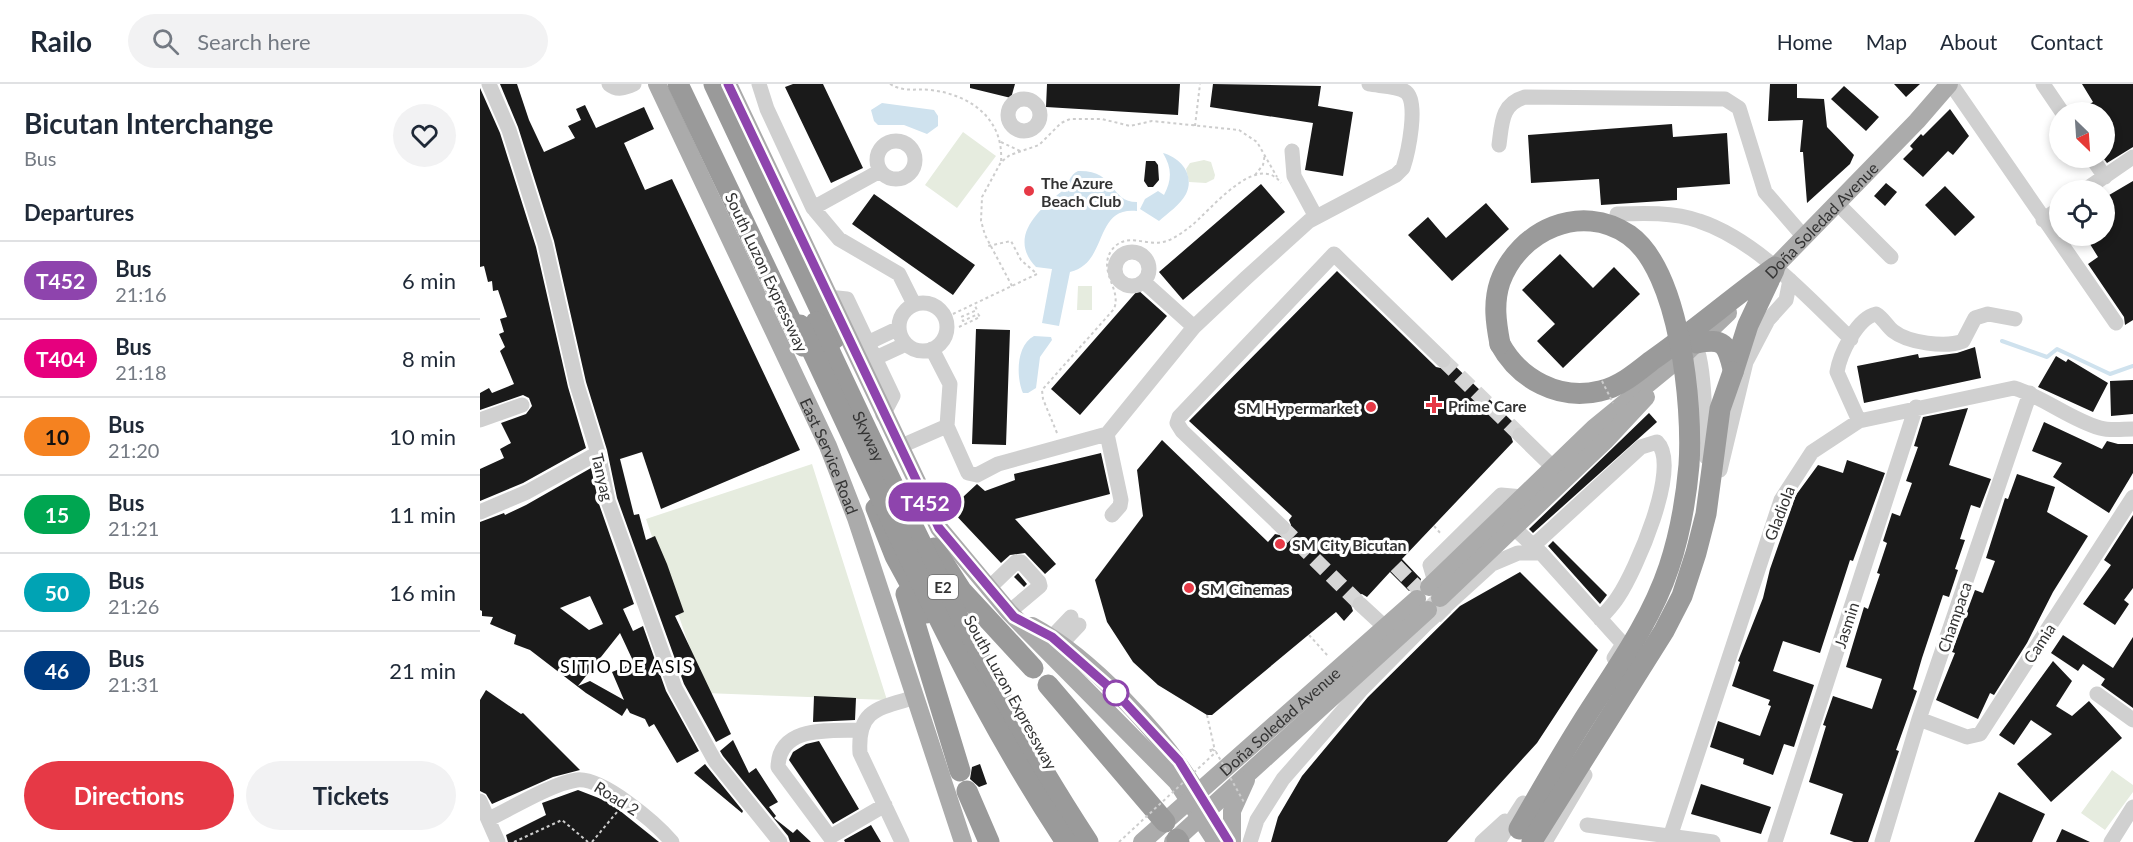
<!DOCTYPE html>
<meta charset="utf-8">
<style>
:root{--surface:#fff;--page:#f2f2f3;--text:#1f2937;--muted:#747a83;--line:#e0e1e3;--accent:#e63946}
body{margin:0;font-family:Lato,sans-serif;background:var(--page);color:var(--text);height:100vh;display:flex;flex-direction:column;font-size:22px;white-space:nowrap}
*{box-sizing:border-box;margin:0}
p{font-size:20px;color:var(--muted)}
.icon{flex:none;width:33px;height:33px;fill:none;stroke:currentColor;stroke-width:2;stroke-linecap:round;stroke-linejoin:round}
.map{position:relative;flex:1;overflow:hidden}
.details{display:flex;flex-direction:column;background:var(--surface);width:480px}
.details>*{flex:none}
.badge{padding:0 12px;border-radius:20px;font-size:21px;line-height:39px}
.needle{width:39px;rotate:155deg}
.buttons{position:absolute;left:1569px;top:18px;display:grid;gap:12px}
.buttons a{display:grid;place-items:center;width:66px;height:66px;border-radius:50%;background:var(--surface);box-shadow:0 3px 9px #0003;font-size:30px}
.map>.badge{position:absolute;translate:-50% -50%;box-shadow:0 0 0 3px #fff}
h2{padding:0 24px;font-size:22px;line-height:54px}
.round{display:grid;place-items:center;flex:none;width:63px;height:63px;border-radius:32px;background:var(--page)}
.summary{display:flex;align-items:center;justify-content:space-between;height:102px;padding:0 24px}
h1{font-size:28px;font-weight:700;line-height:45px}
.cta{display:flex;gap:12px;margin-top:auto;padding:12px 24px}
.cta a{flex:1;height:69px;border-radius:36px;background:var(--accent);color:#fff;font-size:24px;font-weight:700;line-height:69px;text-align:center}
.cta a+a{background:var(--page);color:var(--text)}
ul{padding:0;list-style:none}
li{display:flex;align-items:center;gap:18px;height:78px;padding:0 24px;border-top:2px solid var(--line)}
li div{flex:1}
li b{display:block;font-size:22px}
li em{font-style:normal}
li .badge{min-width:66px;font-weight:700;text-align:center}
header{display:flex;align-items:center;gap:36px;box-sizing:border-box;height:84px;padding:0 30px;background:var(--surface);border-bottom:2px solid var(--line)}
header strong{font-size:28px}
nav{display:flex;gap:33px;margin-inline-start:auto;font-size:21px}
.search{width:420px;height:54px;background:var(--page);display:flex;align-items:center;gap:15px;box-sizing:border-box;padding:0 21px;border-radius:33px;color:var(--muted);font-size:22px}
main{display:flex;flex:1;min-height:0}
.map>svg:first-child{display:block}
.green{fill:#e6ecdf}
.water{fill:#cfe2ee}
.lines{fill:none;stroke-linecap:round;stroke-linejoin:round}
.stream{stroke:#cfe2ee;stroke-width:4}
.building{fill:#1a1a1a;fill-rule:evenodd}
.minor-tunnel{stroke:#d6d6d6;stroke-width:15;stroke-dasharray:15 8;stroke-linecap:butt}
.path{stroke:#cdcdcd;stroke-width:2;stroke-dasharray:3 3;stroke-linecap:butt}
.minor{stroke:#d0d0d0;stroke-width:15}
.major{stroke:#ababab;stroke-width:18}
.highway{stroke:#9a9a9a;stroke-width:21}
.path-bridge{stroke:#cdcdcd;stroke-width:2;stroke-dasharray:3 3;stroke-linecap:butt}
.highway-bridge{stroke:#9a9a9a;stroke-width:21}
.line-casing{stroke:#fff;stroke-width:14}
.line{stroke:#8e44ad;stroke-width:9}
.poi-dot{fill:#e63946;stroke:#fff;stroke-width:2}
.stop-dot{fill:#fff;stroke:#8e44ad;stroke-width:3}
.labels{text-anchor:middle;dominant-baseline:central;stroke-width:6;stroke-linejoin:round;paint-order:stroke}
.shield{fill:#fff;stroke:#707070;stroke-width:1.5}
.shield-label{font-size:15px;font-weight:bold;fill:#333}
.poi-label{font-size:16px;font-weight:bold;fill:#333;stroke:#fff;text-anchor:start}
.street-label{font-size:16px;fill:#333;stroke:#fff}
.neighbourhood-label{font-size:18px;letter-spacing:1.5px;fill:#000;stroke:#fff}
</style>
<header>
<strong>Railo</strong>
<div class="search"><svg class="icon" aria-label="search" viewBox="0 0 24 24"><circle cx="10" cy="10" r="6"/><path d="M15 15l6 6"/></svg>Search here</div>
<nav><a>Home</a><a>Map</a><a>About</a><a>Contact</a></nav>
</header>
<main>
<section class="details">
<div class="summary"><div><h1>Bicutan Interchange</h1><p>Bus</p></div><a class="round"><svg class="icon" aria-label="heart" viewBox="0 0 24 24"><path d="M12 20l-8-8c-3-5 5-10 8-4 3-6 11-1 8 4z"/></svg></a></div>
<h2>Departures</h2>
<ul>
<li><span class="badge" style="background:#8e44ad;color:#fff">T452</span><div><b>Bus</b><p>21:16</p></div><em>6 min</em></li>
<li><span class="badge" style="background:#e6007e;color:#fff">T404</span><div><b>Bus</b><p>21:18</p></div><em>8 min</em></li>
<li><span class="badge" style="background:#f58220;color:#111">10</span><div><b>Bus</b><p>21:20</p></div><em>10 min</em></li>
<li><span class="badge" style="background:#00a651;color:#fff">15</span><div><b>Bus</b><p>21:21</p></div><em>11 min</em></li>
<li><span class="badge" style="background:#00a3b4;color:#fff">50</span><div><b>Bus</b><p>21:26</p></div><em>16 min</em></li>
<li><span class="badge" style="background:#003b80;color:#fff">46</span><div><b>Bus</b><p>21:31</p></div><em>21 min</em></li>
</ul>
<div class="cta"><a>Directions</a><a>Tickets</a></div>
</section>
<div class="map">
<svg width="1653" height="758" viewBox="0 0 1653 758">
<rect width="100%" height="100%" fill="#fff"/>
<path class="green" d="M483,48l33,24 -39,52 -32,-23z
M724,76l7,2 4,13 -1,4 -8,4 -17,-1 -3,-13 4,-6z
M598,202h14v24h-15z
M332,380l75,236 -182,-7 -59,-174z
M1632,686l21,15v7l-28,38 -24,-17z"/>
<path class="water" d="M402,19l52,7 4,6v10l-11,8 -23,-9h-26l-4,-4 -3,-11z
M683,69c18,5 32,22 23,41 -6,11 -18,19 -27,27l-19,-12 5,-10 13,-8 6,4c8,-15 8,-27 -1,-42z
M598,87c39,-1 31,31 59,31v9c-44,-5 -28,52 -67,61l-11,54 -17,-3 10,-54 -16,-2c-28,-29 1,-56 25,-75 8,-7 8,-17 17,-21z
M554,252l17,1 1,3 -12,17 -4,31 -8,5h-5c-7,-16 -7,-48 11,-57z"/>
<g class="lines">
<path class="stream" d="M1522,257l45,16 10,-8 53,25 23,-8"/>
</g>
<path class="building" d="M20,0h17l12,36 15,32 31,-14 -7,-12 13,-6 -5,-11 9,-4 11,23 48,-21 10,22 -30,14 21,47 27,-11 128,271 -139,59 -19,-57 -22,7 14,56 5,-1 7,26 9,-4 12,28 17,48 -9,4 56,118 -15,8 -32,-58 -67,-186 -10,-48 -21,-68 -32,-141 -36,-114z
M313,0h30l40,84 -32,15 -46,-96z
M490,0h45l-4,14 -41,-10z
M567,0h133l-2,31 -132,-8z
M733,0l108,2 -3,20 35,6 -10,64 -38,-6 8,-47 -103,-16z
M1290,0h27v14l27,1 3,28 27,28 -4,9 -43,39 -4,-51h-3l3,-32 -35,1z
M1414,0h26l-14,13z
M1602,0h51v63l-26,16 -3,-4v-47h-27l16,-10z
M1364,2l35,31 -13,14 -35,-32z
M0,4l20,45 36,114 32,140 18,61 -63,35 -43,18v-32l24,-11 -4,-9 11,-6 -10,-20 25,-9 6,-8 -3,-8 -6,-3 -43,15v-17l9,-5 3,5 22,-9 -14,-33 5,-4 -6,-13 5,-2 -4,-13 7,-2 -9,-27 -5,1 -1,-10 -4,1 -4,-16 -4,1z
M1470,25l19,27 -16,19 -5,-4 -25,26 -20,-18 10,-10 -3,-3 11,-12 2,2z
M1192,40l1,13 54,-4 3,51 -53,4v12l-76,5 -2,-26 -68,4 -3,-48z
M666,77h9l3,4 1,15 -6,7h-5l-4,-6z
M1653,97v139l-8,5 -1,-8 -36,-53 10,-7 -13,-21h19v-38z
M1406,99l11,9 -12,14 -11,-10z
M781,100l24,28 -102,88 -24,-28z
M1465,102l30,31 -20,19 -30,-31z
M394,110l101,71 -22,30 -101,-71z
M1006,119l23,26 -57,52 -44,-46 20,-18 18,21z
M1080,170l33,34 21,-21 26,27 -77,74 -26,-27 18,-17 -33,-34z
M857,187l99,96 9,2 7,-6 65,63 -7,7 3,9 -111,117 19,20 -3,9 -9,3 -19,-19 -23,25 -5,-3 -9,3 -3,5 3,9 -9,10 -8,-9 -124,103h-5l-49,-30 -25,-23 -26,-40 -12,-42 48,-64 -6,-46 25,-30 106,102 7,-8 9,2 5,-3 2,-8 -2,-5 3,-4 -103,-95z
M658,206l29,26 -87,99 -29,-26z
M496,245l34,1 -4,115 -34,-1z
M1495,263l6,31 -117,25 -7,-37 61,-12 1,4 38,-5z
M1576,272l10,6 2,-3 40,24 -15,29 -55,-25z
M1653,296v34l-22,2 -1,-35z
M1488,324l-19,57 42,14 -11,29 -9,-3 -11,34 5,1 -10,29 3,1 -9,27 -6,-2 -21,63 -9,31 4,2 -21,59 3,1 -31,91h-14l-24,-8 13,-40 -34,-12 17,-56 -3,-1 10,-29 39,13 10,-30 -36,-12 18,-60 4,2 12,-35 -3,-1 10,-30 -4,-2 9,-28 8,3 12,-33 -6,-2 12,-34 -4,-1 9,-29z
M1169,329l8,9 -124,111 -4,-4z
M1564,338l58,27 5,-8 11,3h15v29l-24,40 -56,-36 9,-14 -30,-12z
M621,369l9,41 -95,25 41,45 -11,10 -20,-21 -15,2 -9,8 -51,-54 27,-25 8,7 30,-11 -1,-6z
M1367,376l38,13 -32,88 -3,-1 -30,93 -37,-12 -10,30 41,14 -20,62 -10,-3 -11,31 -30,-11 1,-5 -34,-12 8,-26 42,15 11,-30 -3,-1 2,-5 -38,-14 8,-24 -2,-1 25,-63 7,-29 26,-74 22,-30 25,8z
M111,384l8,36 35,100 -11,5 10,22 10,-5 23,65 33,60 -22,12 -23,-39 -5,3 -4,-8 -15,-6 -3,-5 -5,8 -36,-23 -56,-43 -16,-6 2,-9 -26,-11 3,-7 -11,-1v-5l-2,-1v-88l24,-9 1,2 21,-10zM110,512l13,28 -14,6 -29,-22zM140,549l14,30 -22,9 12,28 -34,-19 -12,5z
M1537,390l38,13 -8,25 41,24 -35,56 -26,51 -33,52 -4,-2 -12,26 -42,-19 19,-47 -3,-1 23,-62 8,3 12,-32 -9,-3 19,-60 3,1z
M1653,431v73l-9,12 5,4 -14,21 -32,-21 28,-39 -7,-5z
M1073,457l54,54 -7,9 -52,-58z
M1040,488l78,78 -61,93 -90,99h-176l7,-25 24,-41 66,-79 92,-91z
M538,489l9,11 -3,3 -10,-10z
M1583,551l50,33 20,-31v71l-32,-23 4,-6 -22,-15 -5,7 -27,-18z
M1573,577l19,20 -16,25 16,10 17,-15 33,37 -71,64 -34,-38 35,-30 -21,-14 -17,25 -15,-10z
M6,606l35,24 2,-1 57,57 -27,7 -61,27 -6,-10 -6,-3v-91z
M334,612l42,2 -1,22 -42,2z
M253,656l16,33 7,-5 22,34 -9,5 7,9 -2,2 19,15 4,-4 14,13h-21l-2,-6 -65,-80 -3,-5z
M339,657l40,68 -26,15 -44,-64 4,-8 13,-8z
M225,680l38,47 -1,2 -48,-40z
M500,680l7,20 -8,3 -9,-8 2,-12z
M1221,700l70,23 -10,27 -70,-20z
M98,706l31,12 50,40h-151l-2,-7 40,-20 -4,-12z
M1519,708l46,22 -13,28h-58z
M391,741l10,17h-36l-1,-2z
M1582,745l28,13h-34z"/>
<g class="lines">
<path class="minor-tunnel" d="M963,276l77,75
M802,443l78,77
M916,482l50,51"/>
<path class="path" d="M410,0c15,9 26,4 41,6 40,5 73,29 70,72
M715,42l5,-42
M521,58l19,9
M775,91l8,-10 2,-11
M532,202l-27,-51 -4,-14 1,-24 19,-35 9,-7 29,-10 22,-22 9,-4h32l28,7 22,-5 87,9 18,12 20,35
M473,230l84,-40 -16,-14 -10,-19 -23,5
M479,243l21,-10 -2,-3 -15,7 -2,-4 16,-7 -3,-6
M577,349l-14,-34 -1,-9 72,-81c8,-20 -16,-37 -3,-58 14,-20 34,-5 52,-9 10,-2 20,-10 28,-16 17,-13 66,-76 90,-43
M954,442l8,9
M829,551l19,21
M727,631l8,36
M731,668l-1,-4 6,4
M34,758l48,-22 26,22
M112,758l25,-30"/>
<path class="minor" d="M9,0l20,46 36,114 32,141 21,68 10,48 67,187 40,73 65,81
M129,0c8,7 16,4 25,0
M279,0l8,25 46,99 26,31 60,35 15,30
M1471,0l165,239
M1563,0l19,28
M528 31a16 16 0 1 1 32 0a16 16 0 1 1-32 0Z
M397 76a19 19 0 1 1 38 0a19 19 0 1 1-38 0Z
M1019,61c3,-22 2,-41 26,-48l200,2 14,9 26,84 39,45
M812,67l2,25 22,41
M1612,74l13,19
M1605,106l48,-33
M1358,120l53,53
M333,124l67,-37
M1137,130c26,-1 57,-2 82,7 58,19 109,77 152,118
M1563,136l17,-12
M635 185a17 17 0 1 1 34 0a17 17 0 1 1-34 0Z
M664,198l50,45
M348,213l19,2 46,97 -10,19
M419 243a24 24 0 1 1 48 0a24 24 0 1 1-48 0Z
M1211,253c15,14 14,96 15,120
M381,262l38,-18
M452,265l18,35 -3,42 21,47 9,2 21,-11 109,-30 87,-107 52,-49 63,-57 87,-46 7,-7c5,-15 16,-66 3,-76 -8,-6 -27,-6 -37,-8
M387,278l39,-18
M0,336l42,-15
M1379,337l-22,-49c3,-18 20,-54 39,-58 7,4 11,12 17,17 15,12 53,17 70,10l12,-23 13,-4 27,5
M627,350l14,66 -1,6 -8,9
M1040,351l41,40
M419,363l48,-21
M1240,386l26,-108 22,-42 18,-20 4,-20
M0,428l47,-20 71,-39
M802,443l-100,-96 -5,-8 2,-6 155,-163 109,106
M1033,443l28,26 82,91 -9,14
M1053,462l108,-99 16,-5c25,24 -22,130 -39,155 -5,8 -12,15 -18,22
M955,498l-5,-17 71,-70 22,2
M508,505l28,-27h5l18,20 1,4 -31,26
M880,520l26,24
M572,553l19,-20
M581,560l18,-19
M1617,610l36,26
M1439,635l48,18 13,-3 153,-237
M380,646c-30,1 -81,-5 -82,37l52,70 55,-32
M0,717l18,41
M9,735c23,-11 64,-36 88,-39 25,-3 79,43 95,62
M1107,741l126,17
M1190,753l111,-337 31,-48 47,-31 155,-33c30,9 55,31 86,40 10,3 23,1 33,1
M422,758l-42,-89c-3,-45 20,-45 56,-56
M770,758l7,-22 26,-41 78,-89 65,-66 66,-60 26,-11h23
M1002,758l23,-21
M1018,758l25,-39
M1065,758l40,-67
M1295,758l141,-435
M1402,758l37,-123 111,-326
M1631,758l22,-35"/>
<g class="major">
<path id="s1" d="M177,0l171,362 28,72 107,324"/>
<path d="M248,0l211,444 70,84 168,170 39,60"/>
<path id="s2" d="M1285,193l152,-156 32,-37"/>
<path d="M949,503l165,-159 93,-76 41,-39"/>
<path d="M960,514l165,-157 41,-44"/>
<path d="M552,542c59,32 130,108 165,166"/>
<path id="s3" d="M662,758l275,-243"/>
<path d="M693,758l255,-232"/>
<path d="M752,758v-31l14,-31"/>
</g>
<path class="highway" d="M198,0l125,262
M234,0l120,255
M1217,259c27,-5 30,1 36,26
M1020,260c19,35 59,57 100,47 19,-4 36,-18 51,-30 43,-30 82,-64 124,-94
M1253,288l15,-47 26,-55
M396,424l19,48 31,57
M454,464l27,42 72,78
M426,510l54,177
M568,601l117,137
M487,707l22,51
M697,755l2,3"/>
<path class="path-bridge" d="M1122,297l11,22
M639,758l97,-90 29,52"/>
<g class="highway-bridge">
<path id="s4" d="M336,238c83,177 165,357 272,520"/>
<path d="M320,241c83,174 159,356 266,517"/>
<path d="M1020,260c-4,-21 -7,-41 0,-62 19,-52 81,-80 129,-47 51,36 64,171 60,230 -3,34 -9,69 -20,102 -19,57 -56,106 -88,157 -22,35 -42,70 -62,105"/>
<path d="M1052,757l132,-210 18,-35 14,-43 10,-39 14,-105 13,-37"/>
</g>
</g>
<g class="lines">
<defs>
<path id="line" d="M248,0l211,444 75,89 38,20 64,56 63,68 50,81"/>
</defs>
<use href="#line" class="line-casing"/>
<use href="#line" class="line"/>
</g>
<g class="poi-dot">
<circle cx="549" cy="107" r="6"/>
<path d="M951 312h6v6h6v6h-6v6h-6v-6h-6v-6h6z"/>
<circle cx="891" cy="323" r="6"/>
<circle cx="800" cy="460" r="6"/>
<circle cx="709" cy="504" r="6"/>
</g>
<circle class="stop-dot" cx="636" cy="609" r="12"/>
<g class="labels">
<rect class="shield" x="448" y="491" width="30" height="24" rx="4.5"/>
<g class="shield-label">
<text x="463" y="503">E2</text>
</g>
<g class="poi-label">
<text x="561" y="98">The Azure<tspan x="561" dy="18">Beach Club</tspan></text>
<text x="968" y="321">Prime Care</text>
<text x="879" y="323" text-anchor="end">SM Hypermarket</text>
<text x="812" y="460">SM City Bicutan</text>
<text x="721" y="504">SM Cinemas</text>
</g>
<g class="street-label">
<text stroke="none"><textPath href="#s2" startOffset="80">Doña Soledad Avenue</textPath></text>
<text transform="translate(287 188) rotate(65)">South Luzon Expressway</text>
<text stroke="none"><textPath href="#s4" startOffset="126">Skyway</textPath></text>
<text stroke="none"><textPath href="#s1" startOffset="410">East Service Road</textPath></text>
<text transform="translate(123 393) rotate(77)">Tanyag</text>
<text transform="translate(1299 429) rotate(-69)">Gladiola</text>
<text transform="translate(1474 533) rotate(-71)">Champaca</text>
<text transform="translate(1366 541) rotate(-72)">Jasmin</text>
<text transform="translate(1559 559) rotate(-57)">Camia</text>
<text transform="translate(531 608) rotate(61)">South Luzon Expressway</text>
<text stroke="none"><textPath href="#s3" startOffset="183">Doña Soledad Avenue</textPath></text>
<text transform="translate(137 714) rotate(32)">Road 2</text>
</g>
<g class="neighbourhood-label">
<text x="147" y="582">SITIO DE ASIS</text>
</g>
</g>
</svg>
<div class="buttons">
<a><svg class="needle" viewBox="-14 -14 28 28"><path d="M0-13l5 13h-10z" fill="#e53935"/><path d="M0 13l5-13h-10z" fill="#747a83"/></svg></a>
<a><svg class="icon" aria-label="locate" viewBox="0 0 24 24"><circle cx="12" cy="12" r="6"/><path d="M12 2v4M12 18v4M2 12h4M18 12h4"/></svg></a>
</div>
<b class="badge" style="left:445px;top:418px;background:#8e44ad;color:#fff">T452</b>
</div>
</main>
